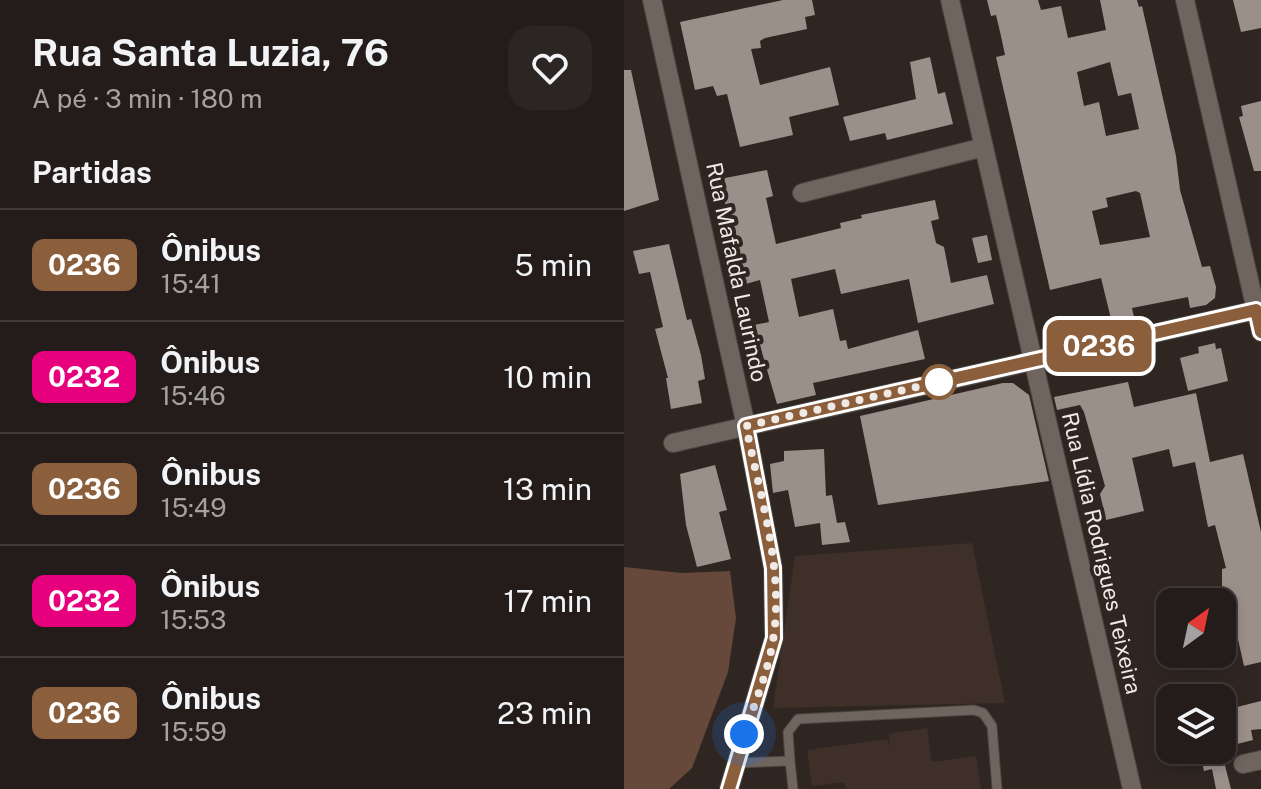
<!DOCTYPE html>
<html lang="pt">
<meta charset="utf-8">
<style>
:root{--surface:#231c1a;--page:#2b2523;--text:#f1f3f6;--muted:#a3a1a2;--line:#403a39}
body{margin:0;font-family:"Public Sans",sans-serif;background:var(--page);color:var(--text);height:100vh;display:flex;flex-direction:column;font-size:30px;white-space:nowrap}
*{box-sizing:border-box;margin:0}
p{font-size:26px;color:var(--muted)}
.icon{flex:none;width:44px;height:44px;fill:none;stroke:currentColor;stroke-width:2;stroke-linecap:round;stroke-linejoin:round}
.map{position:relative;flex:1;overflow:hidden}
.panel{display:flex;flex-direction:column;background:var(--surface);width:624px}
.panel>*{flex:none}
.badge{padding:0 16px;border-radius:12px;font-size:28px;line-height:52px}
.needle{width:52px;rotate:33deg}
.fabs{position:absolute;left:532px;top:588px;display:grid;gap:16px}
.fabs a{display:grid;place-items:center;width:80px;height:80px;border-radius:16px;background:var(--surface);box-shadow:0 4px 12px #0003,0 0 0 2px var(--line);font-size:40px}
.you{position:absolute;width:40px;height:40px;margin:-20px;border:6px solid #fff;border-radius:50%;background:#1a73e8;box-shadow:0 0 0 12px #1a73e833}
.map>.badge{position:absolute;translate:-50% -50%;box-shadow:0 0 0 4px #fff}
h2{padding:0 32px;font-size:30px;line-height:72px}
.round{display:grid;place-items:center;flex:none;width:84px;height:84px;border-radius:24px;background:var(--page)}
.summary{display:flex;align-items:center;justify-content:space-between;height:136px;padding:0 32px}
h1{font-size:38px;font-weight:700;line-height:60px}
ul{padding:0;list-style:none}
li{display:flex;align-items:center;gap:24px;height:112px;padding:0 32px;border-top:2px solid var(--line)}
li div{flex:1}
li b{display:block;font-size:30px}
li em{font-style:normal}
li .badge{min-width:88px;font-weight:700;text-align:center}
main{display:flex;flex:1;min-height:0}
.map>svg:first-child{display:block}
.built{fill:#3e2f28}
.green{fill:#66493a}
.building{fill:#9b8f8a;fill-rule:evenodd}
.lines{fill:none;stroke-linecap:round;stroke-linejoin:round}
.service-casing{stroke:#4b4440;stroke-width:11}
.minor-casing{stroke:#4b4440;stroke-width:20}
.service{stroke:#6f645e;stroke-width:9}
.minor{stroke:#6f645e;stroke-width:18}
.line-casing{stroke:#fff;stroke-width:18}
.line{stroke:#8b5e3c;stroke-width:12}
.walk{stroke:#f0eae7;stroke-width:8;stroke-dasharray:0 14.4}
.stop-dot{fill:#fff;stroke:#8b5e3c;stroke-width:4}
.labels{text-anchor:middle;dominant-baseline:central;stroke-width:8;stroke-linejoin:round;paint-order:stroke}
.street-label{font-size:22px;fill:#f0eae7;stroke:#2f2622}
</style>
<main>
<section class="panel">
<div class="summary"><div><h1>Rua Santa Luzia, 76</h1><p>A pé · 3 min · 180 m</p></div><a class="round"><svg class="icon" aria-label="heart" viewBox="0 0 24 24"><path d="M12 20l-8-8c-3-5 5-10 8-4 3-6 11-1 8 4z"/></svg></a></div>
<h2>Partidas</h2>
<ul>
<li><span class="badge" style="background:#8b5e3c;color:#fff">0236</span><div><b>Ônibus</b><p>15:41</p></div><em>5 min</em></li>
<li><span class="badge" style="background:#e6007e;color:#fff">0232</span><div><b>Ônibus</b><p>15:46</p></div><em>10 min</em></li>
<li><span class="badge" style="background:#8b5e3c;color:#fff">0236</span><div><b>Ônibus</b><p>15:49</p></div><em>13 min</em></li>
<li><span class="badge" style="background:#e6007e;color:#fff">0232</span><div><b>Ônibus</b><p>15:53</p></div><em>17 min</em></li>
<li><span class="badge" style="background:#8b5e3c;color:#fff">0236</span><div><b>Ônibus</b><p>15:59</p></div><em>23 min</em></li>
</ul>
</section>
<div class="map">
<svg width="637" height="789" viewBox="0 0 637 789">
<rect width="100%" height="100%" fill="#2f2622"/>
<path class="built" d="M348,543l33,160 -232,5 22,-152z
M303,728l5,34 44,-6 5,33h-135l-2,-7 -32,4 -5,-36 80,-11 3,9 -1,-14z"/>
<path class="green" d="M0,567l57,6 49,-2 6,47 -8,54 -36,96 -23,21h-45z"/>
<path class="building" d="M159,0h29l3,15 -10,2 2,12 -42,9 -5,3 1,7 -10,1 9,36 70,-18 9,38 -50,12 4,18 -53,12 -13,-53 -10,2 -4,-10 -18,4 -15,-68z
M363,0h51l3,10 20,-4 7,32 38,-8 -6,-30h37l2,7 3,-1 34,150 4,34 22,77 8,-1 6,21 -1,11 -9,7 -16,3 -2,-11 -56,11 3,14 -22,5 -12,-49 -51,12 -54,-233 9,-2 -4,-19 -5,-21 -5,1zM486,62l8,34 13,-3 8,36 -33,7 -7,-34 -15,4 -7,-34zM512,191l4,2 10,44 -50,8 -8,-34 16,-4 -2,-9z
M609,0h28v28l-20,4z
M306,57l8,37 7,-2 8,32 -66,16 -2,-7 -35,8 -7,-24 73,-18 -6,-37z
M0,70h7l28,130 -35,11z
M637,101v70h-7l-15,-54 4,-1 -2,-10z
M143,170l6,26 -7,2 10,46 65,-16 -1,-5 22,-5 -1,-3 74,-15 4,19 -8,2 5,22 8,4 7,36 36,-8 7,29 -76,19 -9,-44 -68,15 -6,-25 -44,10 8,38 34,-8 7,32 6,-1 2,9 70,-19 7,29 -112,24 3,12 -39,9 -23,-79 15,-3 -9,-42 -18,5 -22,-106z
M363,235l5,25 -14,3 -6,-25z
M45,244l18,76 4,-1 10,36 4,24 -7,2 4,22 -31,6 -5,-31h2l-13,-49 8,-2 -13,-55 -11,2 -6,-23z
M591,343l1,6 5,-1 7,33 -40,10 -8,-33 19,-5 -1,-6z
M504,382l6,25 62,-14 14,69 33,-8 18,78v130l-17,4 -7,-31 -15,3v-69l4,-1 -11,-43 -7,2 -13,-65 -22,5 -4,-18 -37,9 12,53 -38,9 -6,-26 5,-8 -21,-74 -4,-7 -23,5 -3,-13z
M379,383h10l16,12 20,86 -171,24 -18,-89z
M200,449l2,47 6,-1 5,28 8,-1 5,20 -28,3 -2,-22 -25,4 -7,-37 -15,3 -3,-29 14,-3v-10z
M91,465l12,45 -8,2 12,47 -34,8 -11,-42 -6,-51z
M637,701v28l-10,1 2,10 -20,5 -8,-35z
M584,750h13l10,39h-15l-4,-20 -8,2 -4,-19z"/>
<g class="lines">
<defs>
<path id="service" d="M166,761l-2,-29 10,-13 176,-9 9,3 9,13 5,63
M113,763l53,-2 3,28"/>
<path id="minor" d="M28,0l94,426 27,142 1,70 -45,151
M326,0l182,789
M561,0l76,332
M178,193l182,-46
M49,443l588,-134
M619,764l18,-4"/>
</defs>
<use href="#service" class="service-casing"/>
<use href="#minor" class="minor-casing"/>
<use href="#service" class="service"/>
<use href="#minor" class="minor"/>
</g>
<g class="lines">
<defs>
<path id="line" d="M105,789l45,-151 -1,-70 -27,-142 510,-116 5,22"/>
</defs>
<use href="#line" class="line-casing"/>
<use href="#line" class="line"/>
<path class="walk" d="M120,734c11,-31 24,-62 29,-94 12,-69 -14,-147 -27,-214l201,-46 -8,2"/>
</g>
<circle class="stop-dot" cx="315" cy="382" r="16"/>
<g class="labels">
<g class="street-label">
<text transform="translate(113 272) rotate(78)">Rua Mafalda Laurindo</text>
<text transform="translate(478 553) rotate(77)">Rua Lídia Rodrigues Teixeira</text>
</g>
</g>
</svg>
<div class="fabs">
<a><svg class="needle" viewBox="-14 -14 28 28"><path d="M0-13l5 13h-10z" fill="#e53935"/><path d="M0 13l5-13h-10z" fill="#a3a1a2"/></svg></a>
<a><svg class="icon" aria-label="layers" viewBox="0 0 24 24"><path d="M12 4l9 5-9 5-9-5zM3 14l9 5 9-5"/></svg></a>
</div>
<div class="you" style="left:120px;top:734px"></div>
<b class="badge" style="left:475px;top:346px;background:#8b5e3c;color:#fff">0236</b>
</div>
</main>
